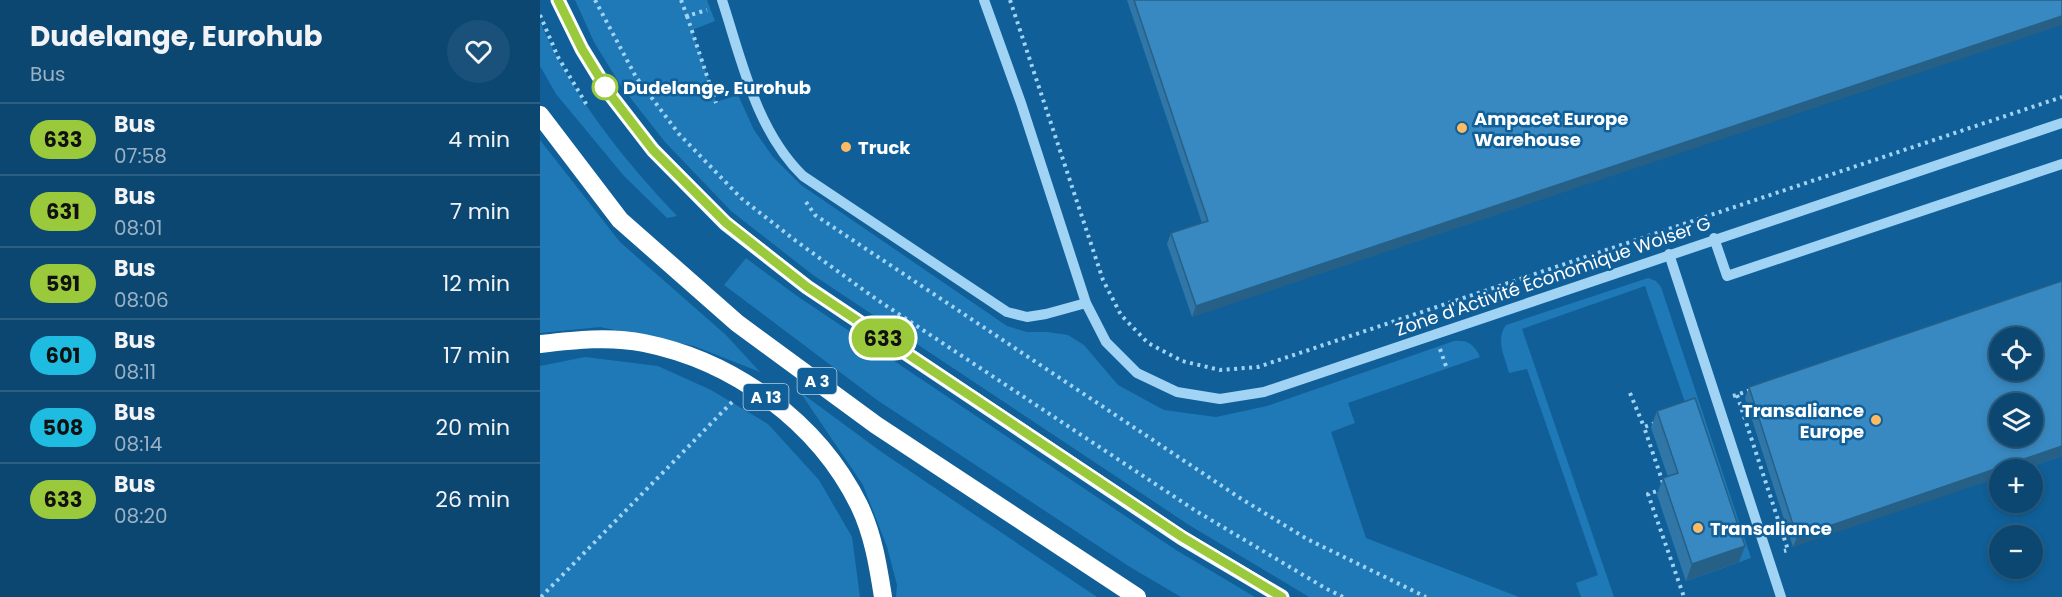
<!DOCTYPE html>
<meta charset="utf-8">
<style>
:root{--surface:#0c4772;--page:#1a517a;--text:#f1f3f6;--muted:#9ab2c4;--line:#2c5f84}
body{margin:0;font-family:Poppins,sans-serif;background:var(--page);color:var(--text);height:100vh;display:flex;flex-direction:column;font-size:22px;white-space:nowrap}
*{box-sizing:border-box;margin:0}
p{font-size:20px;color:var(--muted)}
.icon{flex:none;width:33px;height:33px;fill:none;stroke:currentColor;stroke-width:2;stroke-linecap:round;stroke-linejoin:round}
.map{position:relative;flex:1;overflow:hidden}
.drawer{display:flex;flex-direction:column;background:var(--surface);width:540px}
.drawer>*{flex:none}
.badge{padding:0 12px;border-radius:20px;font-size:21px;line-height:39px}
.fabs{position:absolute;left:1449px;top:327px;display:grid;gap:12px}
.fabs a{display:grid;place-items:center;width:54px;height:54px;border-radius:50%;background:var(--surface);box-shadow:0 3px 9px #0003,0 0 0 2px var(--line);font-size:30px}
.map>.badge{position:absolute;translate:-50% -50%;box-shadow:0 0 0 3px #fff}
.round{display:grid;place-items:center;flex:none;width:63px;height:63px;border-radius:32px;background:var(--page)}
.overview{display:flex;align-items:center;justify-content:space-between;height:102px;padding:0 30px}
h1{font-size:28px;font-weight:700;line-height:45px}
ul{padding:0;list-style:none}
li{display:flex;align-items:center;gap:18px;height:72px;padding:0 30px;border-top:2px solid var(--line)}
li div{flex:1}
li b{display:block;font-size:22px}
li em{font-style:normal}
li .badge{min-width:66px;font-weight:700;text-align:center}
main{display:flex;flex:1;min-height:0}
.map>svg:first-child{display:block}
.green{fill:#1e79b6}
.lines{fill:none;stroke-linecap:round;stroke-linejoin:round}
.path{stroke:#a1d3f4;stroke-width:4;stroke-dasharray:3 4.5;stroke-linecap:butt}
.minor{stroke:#a1d3f4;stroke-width:10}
.major{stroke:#eef7ff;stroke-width:15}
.highway{stroke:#fff;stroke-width:18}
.wall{fill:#3076a6}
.shaded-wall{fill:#276087}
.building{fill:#3889c1;stroke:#276087;stroke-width:1.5;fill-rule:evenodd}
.line-casing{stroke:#fff;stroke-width:14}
.line{stroke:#9aca3c;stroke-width:9}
.stop-dot{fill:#fff;stroke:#9aca3c;stroke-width:3}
.poi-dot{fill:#ffbb64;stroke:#105f98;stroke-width:2}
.labels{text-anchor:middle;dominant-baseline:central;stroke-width:5;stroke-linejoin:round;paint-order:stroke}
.shield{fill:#105f98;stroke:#b7cfe0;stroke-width:1.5}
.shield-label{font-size:16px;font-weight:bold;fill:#fff}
.stop-label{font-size:18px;font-weight:bold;fill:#fff;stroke:#105f98;text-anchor:start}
.poi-label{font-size:18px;font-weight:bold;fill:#fff;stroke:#105f98;text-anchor:start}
.street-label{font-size:18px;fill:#fff;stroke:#105f98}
</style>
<main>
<section class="drawer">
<div class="overview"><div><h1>Dudelange, Eurohub</h1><p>Bus</p></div><a class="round"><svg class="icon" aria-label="heart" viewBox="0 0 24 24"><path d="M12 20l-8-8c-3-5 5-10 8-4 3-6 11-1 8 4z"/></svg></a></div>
<ul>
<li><span class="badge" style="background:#9aca3c;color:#111">633</span><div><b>Bus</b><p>07:58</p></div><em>4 min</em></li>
<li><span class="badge" style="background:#9aca3c;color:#111">631</span><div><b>Bus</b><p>08:01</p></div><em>7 min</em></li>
<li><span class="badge" style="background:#9aca3c;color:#111">591</span><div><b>Bus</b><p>08:06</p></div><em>12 min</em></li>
<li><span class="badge" style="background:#1fbce1;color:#111">601</span><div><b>Bus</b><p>08:11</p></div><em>17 min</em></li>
<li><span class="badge" style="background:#1fbce1;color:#111">508</span><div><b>Bus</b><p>08:14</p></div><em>20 min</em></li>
<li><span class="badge" style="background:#9aca3c;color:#111">633</span><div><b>Bus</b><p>08:20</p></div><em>26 min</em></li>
</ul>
</section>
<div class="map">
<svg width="1522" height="597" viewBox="0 0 1522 597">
<rect width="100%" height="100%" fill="#105f98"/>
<path class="green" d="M35,0h132l8,21 -23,9 24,72 22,-7 16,35 19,27 28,28 206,141 20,6h21l20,3 16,10 34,40 46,25 52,7 51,-11 187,-65c14,-1 20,3 26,16l-132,46 7,20 -24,9 35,106 153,59h-210l-120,-72 -376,-250 -82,-64 -66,-69 -44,-56 -27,-44z
M0,22c32,73 82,136 137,194l-10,2 -43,-42 -68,-82 -16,-28z
M0,140l80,102 106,93 34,37 -66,-26 -94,-19 -60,6z
M206,258l51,38 379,254 79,47h-74l-51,-30 -253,-167 -153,-115z
M1108,278l8,3 5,6 90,271 -65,23 -29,-87 15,-5 -21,-62 38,-13 -44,-128 -123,43 92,268h-33l-5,-14 22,-8 -71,-206 -18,4c-4,-16 -14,-33 -3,-48z
M45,357l73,9 53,24 57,34 51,56 33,57 8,60h-320v-231z
M260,392l83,61 214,144h-201l1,-12 -10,-38 -24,-62z"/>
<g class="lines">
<path class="path" d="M55,0l41,77 43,57 62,64 55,43 80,58 320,212 129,77 18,9
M141,0l6,16 20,-6
M470,0l93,280 18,35 27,28 34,18 38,9 38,-3 804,-270
M0,15l18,42 30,50
M147,16l29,87
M266,202l9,13 425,283 67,41 119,58
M900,349l7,20
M1090,393l14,34
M1197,395l51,155 -4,1
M1193,396l18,-6
M1115,423l-11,4 19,56
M1123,489l-15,5 36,103
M1,597l193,-197"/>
<path class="minor" d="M182,0c20,61 34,130 81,176l204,136 20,5 19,-3 40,-11
M444,0l37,103 65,200 20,39 31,31 40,19 43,7 44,-7 798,-269
M1174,238l13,38 335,-112
M1129,254l112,343"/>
<path class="major" d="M18,0l24,49 27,44 44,57 72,73 82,64 375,251 100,59"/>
<path class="highway" d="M0,115l80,105 117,103 139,102 261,172
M0,344c35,-4 70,-8 104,-1 90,18 174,79 215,162 14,29 19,60 24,92"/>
</g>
<path class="wall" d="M587,0h935l-870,317 -25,-73 4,-11 31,-10z
M1209,387l313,69 -41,14h-21l-207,77 -48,-149z
M1117,411l88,135 -6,16 -53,19 -29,-87 6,-16 5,-2 -17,-49z"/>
<path class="shaded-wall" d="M1522,16v9l-870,292 4,-11z
M1522,446v10l-41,14h-21v7l-207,70 4,-10z
M1205,546l-6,16 -53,19 6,-17z"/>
<path class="building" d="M594,0h928v16l-866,290 -25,-73 37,-12z
M1522,281v165l-265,91 -48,-150zM1460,338h32v32h-32zM1460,404h32v32h-32z
M1155,398l50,148 -53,18 -29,-86 15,-5 -21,-62z"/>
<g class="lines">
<defs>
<path id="line" d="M18,0l24,49 27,44 44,57 73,73 81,64 375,250 100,60"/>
</defs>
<use href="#line" class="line-casing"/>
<use href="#line" class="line"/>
</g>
<circle class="stop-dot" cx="65" cy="87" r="12"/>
<g class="poi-dot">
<circle cx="922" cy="128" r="6"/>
<circle cx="306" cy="147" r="6"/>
<circle cx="1336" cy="420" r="6"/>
<circle cx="1158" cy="528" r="6"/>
</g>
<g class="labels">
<g class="shield">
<rect x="257.5" y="368" width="39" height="26" rx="4.5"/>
<rect x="203.5" y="384" width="45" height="26" rx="4.5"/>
</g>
<g class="shield-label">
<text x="277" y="381">A 3</text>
<text x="226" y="397">A 13</text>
</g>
<g class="stop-label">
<text x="83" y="87">Dudelange, Eurohub</text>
</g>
<g class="poi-label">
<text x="934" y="118">Ampacet Europe<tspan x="934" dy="21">Warehouse</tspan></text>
<text x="318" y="147">Truck</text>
<text x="1324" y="410" text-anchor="end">Transaliance<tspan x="1324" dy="21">Europe</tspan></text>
<text x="1170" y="528">Transaliance</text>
</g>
<g class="street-label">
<text transform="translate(1013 276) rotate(-19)">Zone d'Activité Économique Wolser G</text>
</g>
</g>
</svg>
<div class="fabs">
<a><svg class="icon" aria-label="locate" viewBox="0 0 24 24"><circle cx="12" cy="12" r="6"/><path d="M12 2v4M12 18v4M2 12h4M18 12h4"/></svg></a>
<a><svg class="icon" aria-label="layers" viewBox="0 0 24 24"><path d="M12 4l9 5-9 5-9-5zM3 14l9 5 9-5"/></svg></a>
<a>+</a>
<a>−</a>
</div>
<b class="badge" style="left:343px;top:338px;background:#9aca3c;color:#111">633</b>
</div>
</main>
